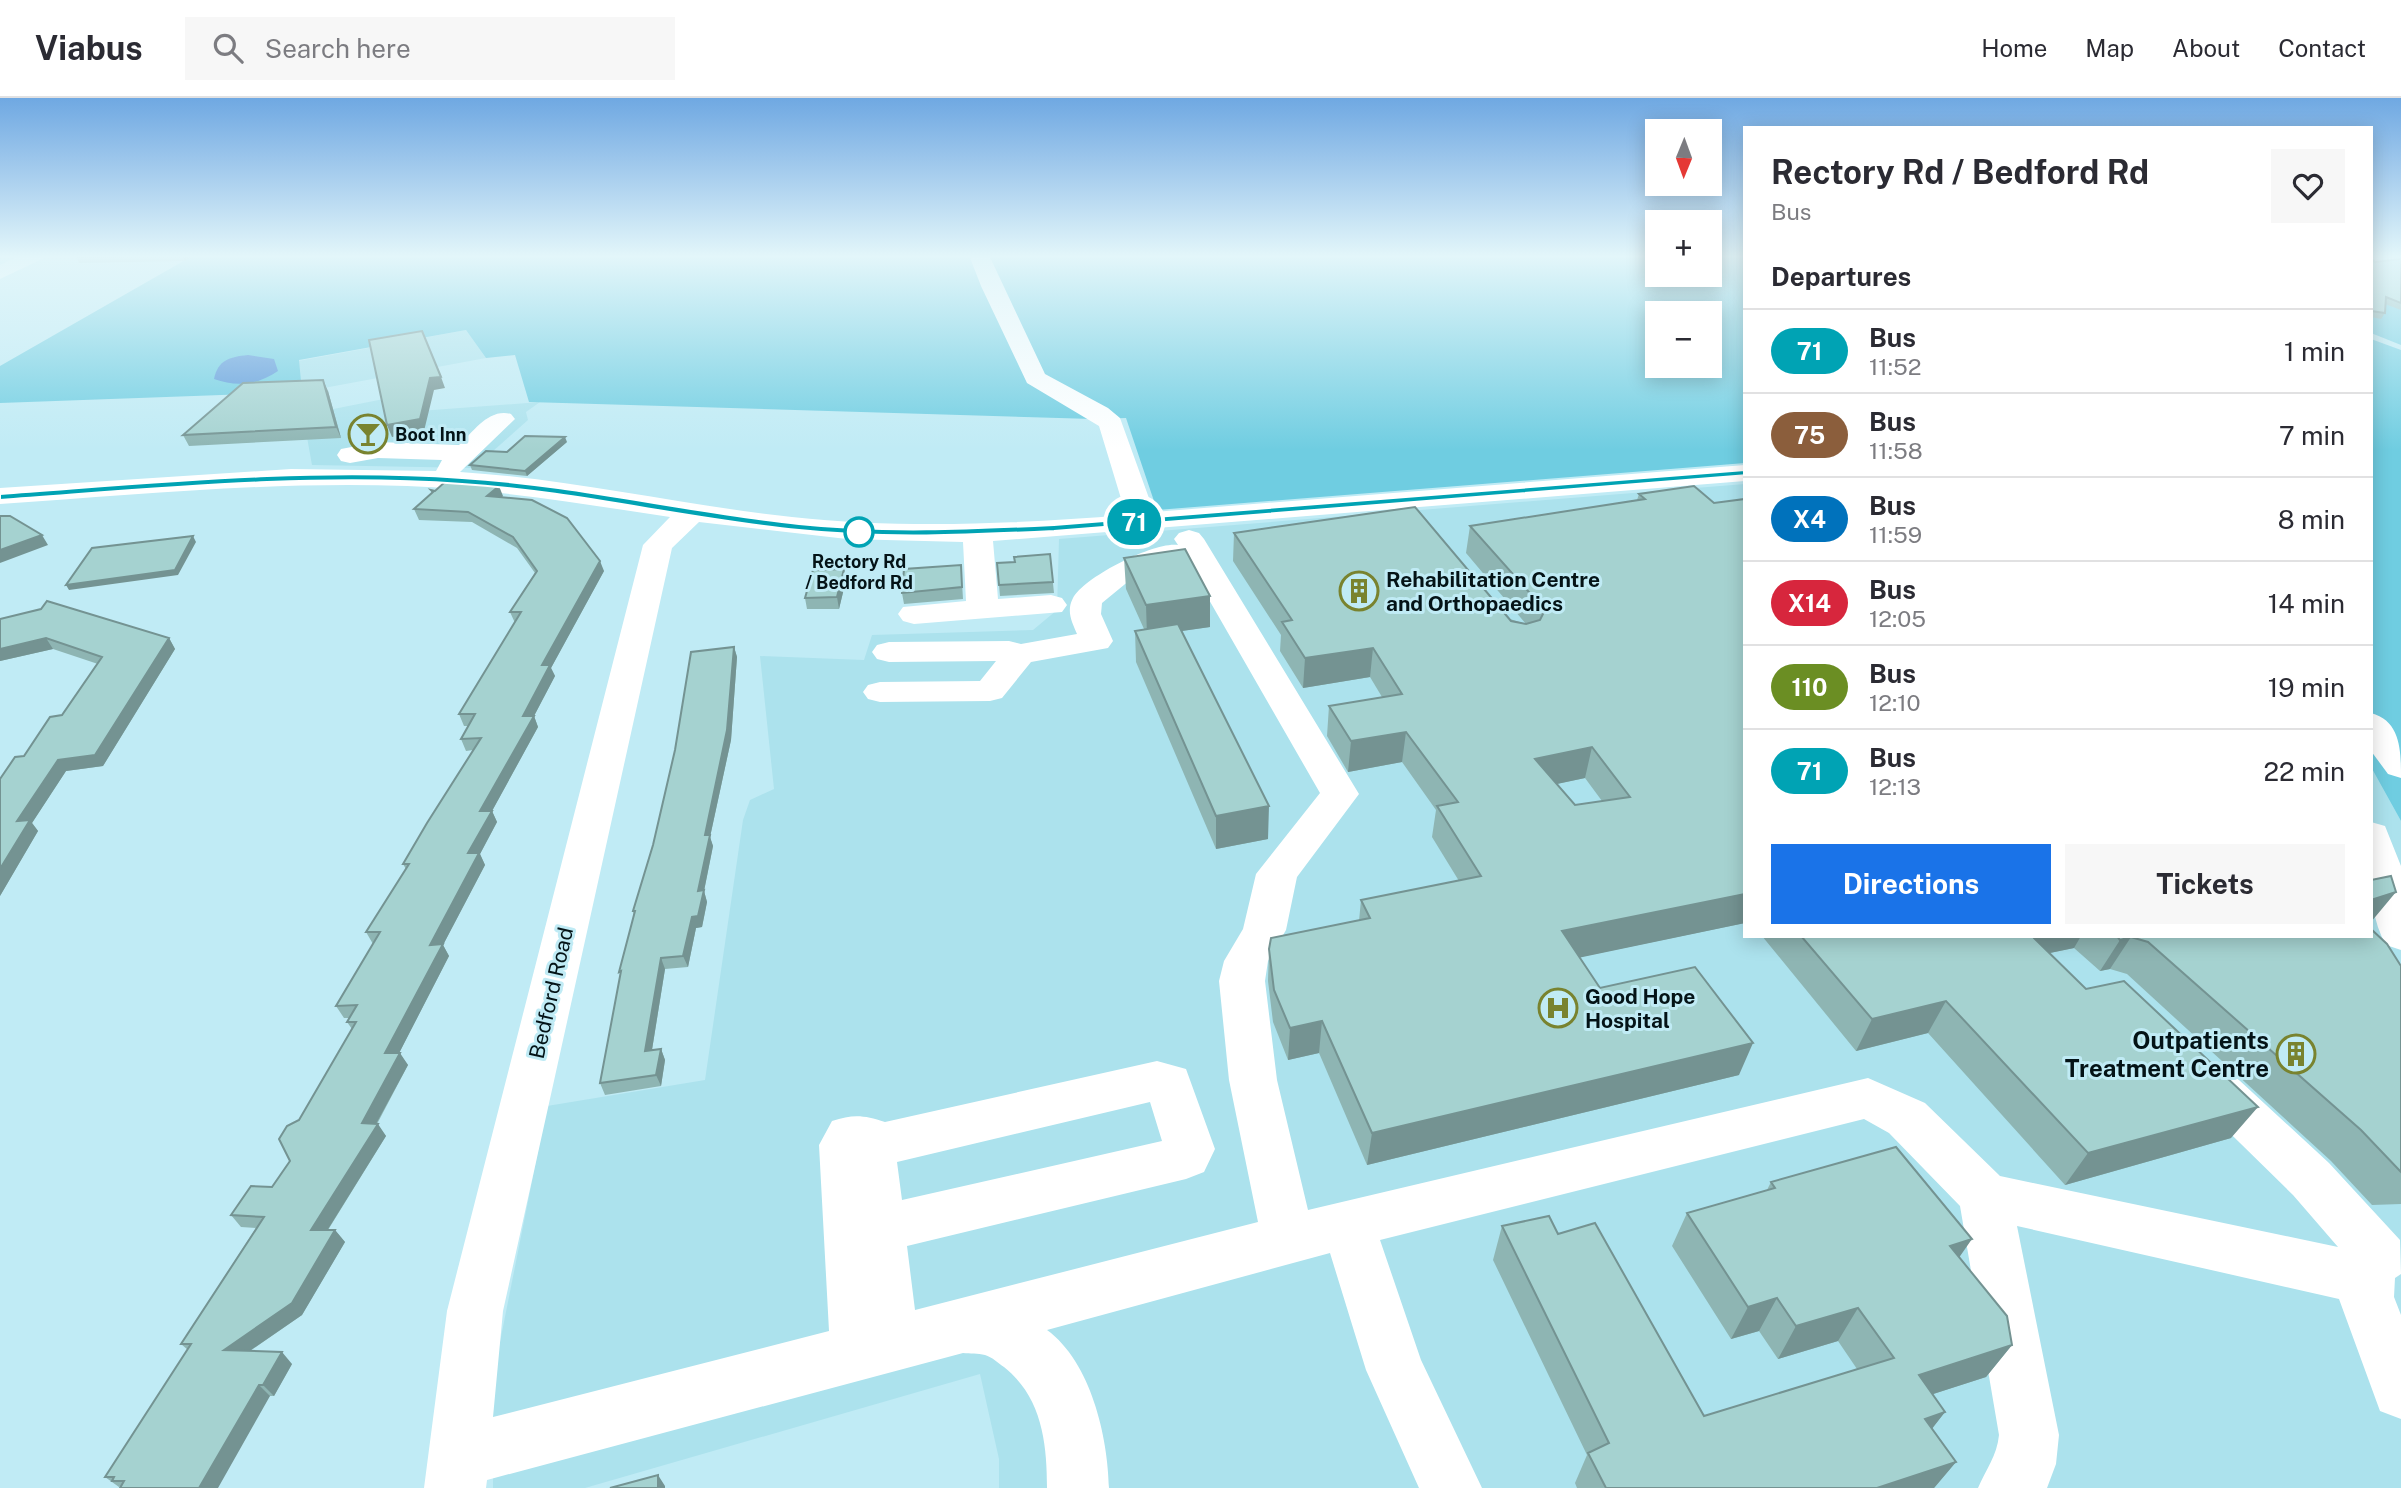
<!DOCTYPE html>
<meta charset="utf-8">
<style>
:root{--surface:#fff;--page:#f7f7f7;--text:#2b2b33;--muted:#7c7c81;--line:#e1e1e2;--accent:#1a73e8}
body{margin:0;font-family:"Public Sans",sans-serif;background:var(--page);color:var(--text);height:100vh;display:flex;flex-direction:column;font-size:26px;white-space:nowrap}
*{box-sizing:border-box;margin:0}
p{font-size:23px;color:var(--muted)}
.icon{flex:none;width:38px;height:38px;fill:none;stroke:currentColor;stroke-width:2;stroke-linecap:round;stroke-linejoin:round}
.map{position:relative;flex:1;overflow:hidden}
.sheet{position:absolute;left:1743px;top:28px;width:630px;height:812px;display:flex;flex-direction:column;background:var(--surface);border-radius:0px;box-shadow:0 4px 18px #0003}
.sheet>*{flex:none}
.badge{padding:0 14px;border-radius:23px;font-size:24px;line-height:46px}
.needle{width:46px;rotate:181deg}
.buttons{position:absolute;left:1645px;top:21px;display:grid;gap:14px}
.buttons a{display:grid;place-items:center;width:77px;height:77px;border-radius:0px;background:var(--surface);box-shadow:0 4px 18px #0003;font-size:35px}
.map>.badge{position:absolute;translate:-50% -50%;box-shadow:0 0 0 4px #fff}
h2{padding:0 28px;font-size:26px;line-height:63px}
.round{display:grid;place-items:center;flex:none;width:74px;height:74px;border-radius:0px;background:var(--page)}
.headline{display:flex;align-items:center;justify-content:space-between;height:119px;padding:0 28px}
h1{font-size:33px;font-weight:700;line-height:52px}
.primary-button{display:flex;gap:14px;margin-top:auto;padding:14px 28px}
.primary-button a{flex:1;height:80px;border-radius:0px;background:var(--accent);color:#fff;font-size:28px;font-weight:700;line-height:80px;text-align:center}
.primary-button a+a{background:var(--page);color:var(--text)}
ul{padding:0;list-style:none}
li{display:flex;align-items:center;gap:21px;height:84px;padding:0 28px;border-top:2px solid var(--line)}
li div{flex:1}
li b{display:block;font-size:26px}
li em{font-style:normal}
li .badge{min-width:77px;font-weight:700;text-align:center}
header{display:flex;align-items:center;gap:42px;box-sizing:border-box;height:98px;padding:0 35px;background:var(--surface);border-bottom:2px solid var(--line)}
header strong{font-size:33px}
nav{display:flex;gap:38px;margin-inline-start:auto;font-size:24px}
.search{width:490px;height:63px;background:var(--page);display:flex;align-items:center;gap:18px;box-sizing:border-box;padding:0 24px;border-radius:0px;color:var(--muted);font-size:26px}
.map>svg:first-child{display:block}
.built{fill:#ace2ed}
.green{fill:#6fcde1;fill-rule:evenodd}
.water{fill:#5a97d9}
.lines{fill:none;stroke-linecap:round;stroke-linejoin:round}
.minor{fill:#fff;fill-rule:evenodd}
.major{fill:#fff;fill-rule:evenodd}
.wall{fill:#8eb5b3;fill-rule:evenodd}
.shaded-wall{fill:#749392}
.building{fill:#a5d2d0;stroke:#749392;stroke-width:2;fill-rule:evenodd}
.line{fill:#00a3b4;stroke:#fff;stroke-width:2}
.stop-dot{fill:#fff;stroke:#00a3b4;stroke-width:3.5}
.labels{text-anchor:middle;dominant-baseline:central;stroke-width:6;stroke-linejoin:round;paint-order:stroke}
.far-poi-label{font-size:18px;font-weight:bold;fill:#041317;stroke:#c0ebf5;text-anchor:start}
.far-stop-label{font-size:18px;font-weight:bold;fill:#041317;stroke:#c0ebf5}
.poi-label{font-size:21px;font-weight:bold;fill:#041317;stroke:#c0ebf5;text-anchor:start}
.street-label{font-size:21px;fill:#041317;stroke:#c0ebf5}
.near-poi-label{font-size:24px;font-weight:bold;fill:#041317;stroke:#c0ebf5;text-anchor:end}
</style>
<header>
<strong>Viabus</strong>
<div class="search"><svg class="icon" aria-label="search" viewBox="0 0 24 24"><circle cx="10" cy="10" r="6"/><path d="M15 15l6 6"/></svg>Search here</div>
<nav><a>Home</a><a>Map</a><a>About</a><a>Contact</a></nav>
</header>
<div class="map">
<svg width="2401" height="1390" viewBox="0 0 2401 1390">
<rect width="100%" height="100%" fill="#c0ebf5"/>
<path class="built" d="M466,232l20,28 -184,34 -4,-31z
M404,297l2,17 134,-10 -14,10 2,8 -54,48 -162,-3 -9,-50z
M1745,386v452h626v-169l30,54v667h-1402v-29l-19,-85 -395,114h-92v-111l54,-271 158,-26 38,-260 7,-20 24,-11 -14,-133 104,4 8,-25 161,-5 24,-20 2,-71z"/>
<path class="green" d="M194,157h1463v20h53v-20h35v208l-588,47 -31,-92 -33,1 -564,-17 -14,-47 -29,3 -20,-28 -167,30 3,32 -302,11v-37zM1657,215h53v53h-53z
M2371,185l30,9v53l-30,-12z
M2371,241l30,11v471l-30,-54z"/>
<path class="water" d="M248,257l26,4 4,12c-21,14 -41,16 -64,8 4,-19 15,-22 34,-24z"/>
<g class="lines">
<path class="minor" d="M969,157h20l56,119 63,34 12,10 34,94 591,-47v16l-752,60 5,58 53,-4 11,3 5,7 -5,7 -148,12 -11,-3 -5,-7 5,-7 63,-6 -3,-59 -116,-3 -148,-17 -27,26 -169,763 -10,106 336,-86 -10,-186 13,-24c21,-7 32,-6 53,1l272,-61 29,8 29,80 -11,23 -18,7 -279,67 8,64 343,-88 -29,-142 -10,-99 5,-20 19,-32 13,-55 64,-81 -135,-235 -55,22 -28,23 -1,11 12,27 -5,7 -77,14 -29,36 -12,3 -110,1 -12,-3 -5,-7 5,-7 12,-3 100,-1 16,-20 -107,1 -12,-3 -5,-7 5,-7 12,-3 120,-1 12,3 56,-10c-5,-12 -11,-23 -4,-36 11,-21 82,-57 105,-53l-4,-6 5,-6 10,-3 10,3 5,6 155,255 -62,83 -11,53 -18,31 -3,20 12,99 31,130 560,-132 57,25 75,73 338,71 -45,-52 -101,-99 -7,-14 7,-14 17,-6 17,6 103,95 71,77 1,34 -6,4 -1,19 7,18v104l-21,-8 -41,-112 -322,-73 42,209 -3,29 -9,24h-69c8,-19 19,-32 21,-53l-39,-229 -71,-73 -25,-14 -484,121 41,120 61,128h-63l-53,-118 -36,-117 -283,77c44,32 61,107 62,158h-62c0,-45 -5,-91 -43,-121 -6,-4 -12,-10 -19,-12 -7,-2 -15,-1 -22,-2l-476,127 -1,8h-62l23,-177 196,-766 27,-28c-87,-13 -174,-28 -263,-31 -136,-5 -272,9 -407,18v-16l291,-19 145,2 6,-11 -64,-2 -28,5 -9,-2 -4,-6 4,-6 37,-7 81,3c15,-14 30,-37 52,-31l4,5 -55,53c111,7 221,33 332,45 111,12 222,7 334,-2l-27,-89 -72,-43 -46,-97zM1150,1004l12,39 -260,59 -5,-38z
M2371,157h30v7l-30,3z
M2371,615c30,8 30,38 30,65l-13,-4 -17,-23z
M2371,724l14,4 16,40v84l-15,-5c-21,-37 -15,-82 -15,-123z"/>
<path class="major" d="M20,157h25l-3,4 -42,20v-14z"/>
</g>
<path class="wall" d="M195,157l-10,6 -106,2 -2,-6z
M2371,157l1,4 3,3 26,-3v51l-16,-6v9l-4,6 -10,-2z
M328,293l13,47 -152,8 -6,-11z
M567,344l-40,34 -55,-6 -2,-5z
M431,392l72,6 -1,1 102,74 -53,97 4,8 -21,40 4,11 -46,84 5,11 -17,32 5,11 -42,80 6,11 -50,97 9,12 -31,59 9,12 -58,94h7l10,12 -43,73 -52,36 42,13 -18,32h-4l-151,91 -14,-10 83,-127 -7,-6 75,-116 -15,-1 -10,-12 41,-28 18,-26 9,-41 53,-91 -5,-7 2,-4h-5l-8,-12 37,-62 -7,-12 40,-63 -3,-5 70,-114 -7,1 -5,-12 7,-13h-4l-5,-12 56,-91 -5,-11 25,-39 -18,-25 -45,-26 -53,-2 -5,-11 18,-16z
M1639,396l75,9 31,-4v424l-165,34 20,31 139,87 -372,90 -48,-112 -31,7 -15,-38 -5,-41 1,-32 90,-28 2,-21 98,-19 -27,-44 4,-27 -34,-48 -54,10 -21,-36 2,-30 53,-9 -12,-20 -67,11 -23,-37 1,-16 -48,-74 1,-28 292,91 -60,-71 4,-27 167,-26zM1585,680l17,23 -27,4 -19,-21z
M1050,456l4,39 -54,3 -3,-33 18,-1z
M1124,460l86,69 -29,4 87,208 -52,10 -80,-187 -1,-31 9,-2 -18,-40z
M961,467l2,34 -59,5 -2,-11z
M846,482l-7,29h-32l-2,-11z
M0,521l169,19 6,11 -72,117 -37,5 -34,52 6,8 -38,65 24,-140 38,-41 36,-51 -45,-15 -53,12z
M734,549l3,10 -6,83 -21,97 3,9 -9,45 3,11 -5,25 -6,1 -8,39 -23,2 -13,81 9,-1 4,11 -4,26 -56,9 -5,-12 21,-108 -2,-3 15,-57 -1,-4z
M1762,838h609l30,30v238l-29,1 -41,-44 -204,-187 -17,-5 -10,2 -26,-23 -25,5 182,185 -166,47 -137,-152 -72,18z
M1771,1084l188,75 53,88 -26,32 -53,17 12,18 -13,16 24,34 -22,26h-357l-2,-5 12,-28 -94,-195 9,-34 56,8 146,182 153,-47 -19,-28 -60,18 -19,-28 -28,8 -59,-93 15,-33 80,-23z"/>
<path class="shaded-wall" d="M183,157h12l-10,6 -3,-5z
M441,279l4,11 -11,2 -10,41 -32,6 -5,-12 43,-47z
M323,282l5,11 13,47 -5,-11z
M565,339l2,5 -40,34 -2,-5z
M499,388l4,10 -12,10 -4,-10z
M42,437l6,10 -48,18v-13z
M193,438l3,6 -18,33 -109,15 -3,-5z
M600,463l4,10 -53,97 4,8 -21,40 4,11 -46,84 5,11 -17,32 5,11 -42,80 6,11 -56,109 -8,-12 83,-200 12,-42 62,-146z
M844,471l2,11 -7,29 -2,-12z
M1210,498v31l-63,9 -1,-31z
M46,540l7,11 -53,12v-12z
M169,540l6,11 -72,117 -37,5 -34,52 6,8 -38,65v-27l17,-48 41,-61z
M734,549l3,10 -6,83 -21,97 3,9 -9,45 3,11 -5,25 -6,1 -8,39 -5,-11 15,-65 7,-56z
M1373,550l-3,29 -67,11 2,-30z
M1406,634l-4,30 -54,10 3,-31z
M1592,649l-7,31 -56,12 6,-31z
M1269,708l-1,33 -52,10v-33z
M2396,794l-25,30v-22z
M1745,796v29l-191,40 8,-32z
M2022,838h59l-7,12 -67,14z
M2131,839l-21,32 -10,2 20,-31z
M661,860l4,11 -15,93 -5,-11z
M1946,903l-18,32 -72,18 16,-32z
M1322,923l-3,32 -31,7 2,-32z
M1753,945l-14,32 -372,90 5,-32z
M661,951l4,11 -4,26 -5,-11z
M400,955l8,12 -38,70 -8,-12z
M2258,1009l-27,31 -166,47 23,-32z
M378,1026l8,12 -66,106 -9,-12z
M335,1132l10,12 -43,73 -67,46 -11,-11z
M1972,1141l-23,33 1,-26z
M1777,1200l-18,33 -28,8 17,-32z
M1858,1210l-20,33 -60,18 18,-33z
M2012,1247l-26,32 -90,29 23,-31z
M282,1254l10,12 -18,32 -11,-11z
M259,1287l11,11 -52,92h-19z
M1945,1314l-24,31 4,-24z
M1956,1364l-22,26h-57z
M658,1377l7,11v2h-7z"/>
<path class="building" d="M81,157h102l-106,2z
M2371,157h1v4l3,3 26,-3v44l-15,-6 -1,16 -14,-2z
M422,233l19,46 -11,1 -10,41 -33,6 -18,-85z
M323,282l13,47 -153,8 60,-52z
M525,338l40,1 -40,34 -55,-6 16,-14 21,1z
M446,383l53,5 -12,10 45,4 35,18 33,43 -58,104h8l-27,51h11l-54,95h12l-24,42h11l-49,92 13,-1 -58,109h15l-38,70 16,1 -67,106h24l-43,73 -68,47 58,2 -19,33h-4l-60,103h-79l4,-7h-12l2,-4h-9l86,-133h-10l83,-127 -33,-2 20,-29 21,1 18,-26 -11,-22 8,-13 12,-6 57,-98h-9l10,-17 -21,1 44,-74h-14l43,-68h-6l24,-41 54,-85 -20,1 14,-25h-16l62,-102h-11l27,-41 -24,-34 -45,-25 -54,-3 19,-17 -2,-2 4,1z
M1694,388l20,17 31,-4v395l-183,37 38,57 95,-21 58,76 -381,90 -50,-112 -32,7 -16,-38 -5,-41 2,-11 99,-20 -9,-18 120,-24 -44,-70 21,-4 -52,-70 -55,9 -22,-35 73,-12 -29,-46 -68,10 -23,-36 10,-2 -58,-87 181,-26 96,114 15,3 14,-4 5,-10 -75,-84 175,-27 -6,-5zM1592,649l38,50 -55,8 -40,-46z
M0,418h10l32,19 -42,15z
M193,438l-18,34 -109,15 26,-37z
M1185,451l25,47 -64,9 -22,-47z
M1050,456l3,28 -54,3 -2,-22 18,-1 -1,-5z
M961,467l1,22 -60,6 2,-24z
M844,471l-7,28 -32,1 8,-28z
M47,503l122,37 -74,117 -37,5 -41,61 13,-1 -30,49v-90l15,-22 9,-1 26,-39 12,-2 40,-58 -56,-19 -46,11v-30l41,-10z
M1178,526l91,182 -53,10 -81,-185z
M734,549l-7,83 -22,105h5l-12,56 6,-1 -6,26 -6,1 -9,39 -22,2 -16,93 16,-2 -5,26 -56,8 21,-112 -2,1 16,-61h-2l20,-66 22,-95 16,-98z
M2391,778l5,16 -25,8v-20z
M2371,831l16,15 14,22v206l-40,-42 -213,-188 -17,-5 -11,3 -3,-4h254z
M1801,838h231l54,53 38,-8 134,126 -170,46 -142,-152 -74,18z
M1896,1049l76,92 -22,7 57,70 5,29 -93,30 26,37 -20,7 31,43 -79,26h-271l-18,-35 21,-10 -107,-217 47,-10 9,18 37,-11 109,193 190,-58 -36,-50 -62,18 -19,-28 -29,9 -61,-94 88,-25 -4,-6z
M658,1377v13h-48z"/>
<linearGradient id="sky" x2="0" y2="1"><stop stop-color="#6fa8e2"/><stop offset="0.45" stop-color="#e3f6fa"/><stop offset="1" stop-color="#e3f6fa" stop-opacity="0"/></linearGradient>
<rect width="2401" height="352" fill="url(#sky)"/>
<path class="line" d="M1745,372l3,1v4l-694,56c-85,4 -170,8 -255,-1 -113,-11 -224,-39 -337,-46 -154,-11 -308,5 -462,16v-6c154,-11 308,-27 462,-16 113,7 224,34 337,46 85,9 170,5 255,1z"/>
<defs>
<symbol id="bar-ring" viewBox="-11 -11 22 22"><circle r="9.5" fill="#c0ebf5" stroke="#79832f" stroke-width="1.5"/><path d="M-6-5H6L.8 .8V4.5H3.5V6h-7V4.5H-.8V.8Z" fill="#79832f"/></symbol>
<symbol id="building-ring" viewBox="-11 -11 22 22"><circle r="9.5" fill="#c0ebf5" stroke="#79832f" stroke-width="1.5"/><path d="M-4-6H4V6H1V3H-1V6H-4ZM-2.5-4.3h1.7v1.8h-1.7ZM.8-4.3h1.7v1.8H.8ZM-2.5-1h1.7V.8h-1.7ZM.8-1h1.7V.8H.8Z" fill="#79832f"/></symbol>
<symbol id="hospital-ring" viewBox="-11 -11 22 22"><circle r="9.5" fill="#c0ebf5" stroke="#79832f" stroke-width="1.5"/><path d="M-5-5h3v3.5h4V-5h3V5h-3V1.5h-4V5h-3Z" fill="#79832f"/></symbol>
</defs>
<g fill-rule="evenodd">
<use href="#bar-ring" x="346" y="314" width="44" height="44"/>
<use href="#building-ring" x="1337" y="471" width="44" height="44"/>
<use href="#hospital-ring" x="1536" y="888" width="44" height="44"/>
<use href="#building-ring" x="2274" y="934" width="44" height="44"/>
</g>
<circle class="stop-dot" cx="859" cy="434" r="14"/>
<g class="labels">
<g class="far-poi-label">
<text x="395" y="336">Boot Inn</text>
</g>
<g class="far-stop-label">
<text x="859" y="463">Rectory Rd<tspan x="859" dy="21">/ Bedford Rd</tspan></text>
</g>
<g class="poi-label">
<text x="1386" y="481">Rehabilitation Centre<tspan x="1386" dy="24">and Orthopaedics</tspan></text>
<text x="1585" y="898">Good Hope<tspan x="1585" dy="24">Hospital</tspan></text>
</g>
<g class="street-label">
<text transform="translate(551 895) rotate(-77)">Bedford Road</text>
</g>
<g class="near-poi-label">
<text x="2269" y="942">Outpatients<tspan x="2269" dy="28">Treatment Centre</tspan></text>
</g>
</g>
</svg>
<div class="buttons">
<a><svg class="needle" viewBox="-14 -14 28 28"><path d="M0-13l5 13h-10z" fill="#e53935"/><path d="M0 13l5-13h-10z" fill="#7c7c81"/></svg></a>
<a>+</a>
<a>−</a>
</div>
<b class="badge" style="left:1134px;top:424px;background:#00a3b4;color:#fff">71</b>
<section class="sheet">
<div class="headline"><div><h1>Rectory Rd / Bedford Rd</h1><p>Bus</p></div><a class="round"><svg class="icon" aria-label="heart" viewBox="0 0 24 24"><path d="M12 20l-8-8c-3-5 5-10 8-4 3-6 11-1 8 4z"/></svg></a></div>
<h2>Departures</h2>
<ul>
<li><span class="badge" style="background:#00a3b4;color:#fff">71</span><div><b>Bus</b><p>11:52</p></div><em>1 min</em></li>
<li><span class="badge" style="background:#8b5e3c;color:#fff">75</span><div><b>Bus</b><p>11:58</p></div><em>7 min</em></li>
<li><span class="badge" style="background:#0072bc;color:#fff">X4</span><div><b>Bus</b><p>11:59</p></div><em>8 min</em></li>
<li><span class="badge" style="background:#d7263d;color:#fff">X14</span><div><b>Bus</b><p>12:05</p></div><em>14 min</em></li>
<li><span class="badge" style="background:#6b8e23;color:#fff">110</span><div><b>Bus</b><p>12:10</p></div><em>19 min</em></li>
<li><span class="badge" style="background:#00a3b4;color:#fff">71</span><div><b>Bus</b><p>12:13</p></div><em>22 min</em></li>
</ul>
<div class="primary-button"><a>Directions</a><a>Tickets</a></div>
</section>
</div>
